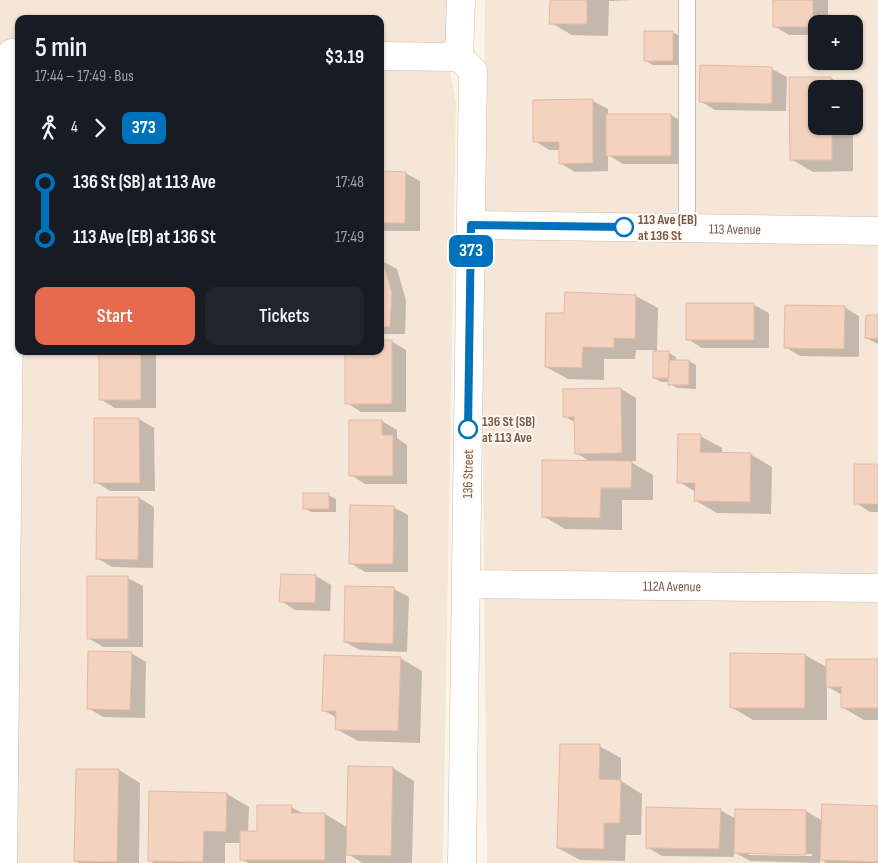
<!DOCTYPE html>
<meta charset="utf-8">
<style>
:root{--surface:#171b24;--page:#20242c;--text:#f1f3f6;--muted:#9ea1a6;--accent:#e7694e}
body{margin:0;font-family:"Sofia Sans Condensed",sans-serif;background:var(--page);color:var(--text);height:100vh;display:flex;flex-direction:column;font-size:19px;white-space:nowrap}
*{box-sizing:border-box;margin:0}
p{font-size:16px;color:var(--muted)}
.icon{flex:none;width:28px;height:28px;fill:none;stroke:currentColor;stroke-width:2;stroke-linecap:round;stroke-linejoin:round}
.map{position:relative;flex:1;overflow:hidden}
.details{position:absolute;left:15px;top:15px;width:369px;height:340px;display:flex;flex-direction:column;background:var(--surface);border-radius:10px;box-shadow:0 1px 4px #0004}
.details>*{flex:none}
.badge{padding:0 10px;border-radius:8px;font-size:18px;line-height:32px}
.buttons{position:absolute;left:808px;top:15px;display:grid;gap:10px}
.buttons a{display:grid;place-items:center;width:55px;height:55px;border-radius:10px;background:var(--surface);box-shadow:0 1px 4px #0004;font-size:25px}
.map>.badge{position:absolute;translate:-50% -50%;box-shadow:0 0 0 2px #fff}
.legs{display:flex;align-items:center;gap:8px;height:55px;padding:0 20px;font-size:16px}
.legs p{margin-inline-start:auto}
.headline{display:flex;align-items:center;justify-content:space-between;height:85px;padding:0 20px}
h1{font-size:28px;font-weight:600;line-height:38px}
.cta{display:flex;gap:10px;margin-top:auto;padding:10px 20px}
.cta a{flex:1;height:58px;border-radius:10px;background:var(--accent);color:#fff;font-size:20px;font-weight:600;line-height:58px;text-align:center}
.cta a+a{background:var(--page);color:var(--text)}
ul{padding:0 20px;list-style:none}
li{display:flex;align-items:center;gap:18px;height:55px;font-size:19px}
li i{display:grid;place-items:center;width:8px;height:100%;margin:0 6px;background:currentColor}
li i::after{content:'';width:12px;height:12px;margin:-6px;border:4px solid;border-radius:50%;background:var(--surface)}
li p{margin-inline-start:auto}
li:first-child i{background:linear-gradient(#0000 50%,currentColor 0)}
li:last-child i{background:linear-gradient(currentColor 50%,#0000 0)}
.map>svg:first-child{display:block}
.residential{fill:#f5e6d7;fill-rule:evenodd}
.shadow{fill:#0003;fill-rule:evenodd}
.building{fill:#f3d2c0;stroke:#e6b8a0}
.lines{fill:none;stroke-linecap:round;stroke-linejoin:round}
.lane-casing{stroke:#cfbcae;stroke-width:18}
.street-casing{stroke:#cfbcae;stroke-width:29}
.lane{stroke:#fff;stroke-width:16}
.street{stroke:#fff;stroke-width:28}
.line-1-casing{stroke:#fff;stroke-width:11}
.line-1{stroke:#0072bc;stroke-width:8}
.stop-1-dot{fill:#fff;stroke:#0072bc;stroke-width:2.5}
.labels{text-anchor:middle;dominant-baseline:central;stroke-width:4;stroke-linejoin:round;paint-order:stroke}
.stop-label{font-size:14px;font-weight:bold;fill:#785a4c;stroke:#fff8f0;text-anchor:start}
.street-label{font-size:14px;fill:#785a4c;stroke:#fff8f0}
</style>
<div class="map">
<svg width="878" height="863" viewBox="0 0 878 863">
<rect width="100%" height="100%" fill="#fdf4e9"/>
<path class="residential" d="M0,0h449l1,71 6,31 -13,761h-443zM19,19h361v332h-361z
M485,0h393v863h-391l-5,-494zM816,24h38v37h-38zM816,89h38v37h-38z"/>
<path class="shadow" d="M551,0h81l-23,1 -1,35 -36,-1 -21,-12z
M774,0h54v24h-12v11h-27l-15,-9z
M672,32l8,4v29h-27l-7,-4z
M701,67l71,2 15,8 -1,34 -71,-1 -15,-9z
M790,78h41l19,11h-34v37h37v45l-40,1 -22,-13z
M593,101l15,8v6h63l15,9v40h-63l-15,-9v16l-33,1 -15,-9v-13h-11l-14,-9z
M380,173h25l15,8v50h-36l-4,-3z
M380,260l17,9 9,32 -1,33h-25z
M566,294l70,2 22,12 -1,45h12l7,4v4h13l7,4v24l-19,-1 -7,-4v-2h-9l-7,-4v-28h-18l-1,9h-31v21l-36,-1 -22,-12 20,-53z
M688,304l66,1 15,8v35h-67l-14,-9z
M844,307l15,9v41l-59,-1 -15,-9z
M878,316v28l-12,-6z
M380,341h11l15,9v62h-45l-14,-9 33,-52z
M100,351h56v57h-41l-15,-9z
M621,389l15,9v63h-7l24,14v25h-31v30l-57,-1 -22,-13 48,-54 -15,-9v-30l-12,-7z
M139,419l15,9 1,63h-45l-14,-9 -1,-62z
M382,421l15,9v8l10,7v39h-42l-14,-9z
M700,436l22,12v6h28l22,13 -1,47 -54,-1 -21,-12v-9l-17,-10z
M878,465v47h-8l-14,-9z
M328,495l8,4v13h-25l-7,-4z
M98,498h41l15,9 -1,61 -41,-1 -15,-9z
M393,507l15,8v57h-43l-15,-9z
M316,576l15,9 -1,26 -35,-1 -14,-9z
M88,578h40l15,8v61h-40l-15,-9z
M347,587l47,2 15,8 -2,55 -47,-2 -15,-8z
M131,653l15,9 -1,56 -42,-1 -15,-9z
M805,655l23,13 50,-8v60h-14l-22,-13v-12l-15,-9v34h-74l-22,-13z
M400,658l22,13 -2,72 -62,-2 -22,-12 1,-11 -14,-8z
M599,746l22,12v23l21,13 -1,41h-15l-1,26 -45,-1 -22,-12z
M393,768l21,13 -2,82h-49l-17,-10v10h-98l-7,-4v-16h-16v20h-71l-5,-3 78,-66 22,13 -1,25h10l33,-25 13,7h21l23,14z
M119,770l21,13 -1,80h-60l-4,-2z
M878,807v56h-51l-7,-4v4l-70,-2 -16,-9v5l-72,-1 -15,-9 73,-37 16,9 70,-8 17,10zM749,852l63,2v2l-63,-1z"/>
<path class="building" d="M550,0h37v24h-38z
M773,0h40v27h-40z
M644,31h29v30h-29z
M700,65l72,2v37l-73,-2z
M789,77h42v12h-15v37h16v34h-42z
M593,99v64l-34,1v-22h-26v-42z
M606,114h65v42h-65z
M380,171l26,1 -1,51h-25z
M380,259h2l10,33 -2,35h-10z
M565,292l71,3 -1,44 -21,-1v10l-31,-1 -1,21 -37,-1 1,-54h18z
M686,303h68v37h-68z
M785,305l60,1 -1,43 -60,-1z
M866,315h12v24l-13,-1z
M380,340h12v64h-47v-53h35z
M99,351h42v49h-42z
M653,351h16v27h-16z
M669,360h20v25h-21z
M621,388l1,65 -47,1 -1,-37h-11v-28z
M94,418h45l1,65h-46z
M349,420h33v15h11v41h-44z
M678,434h23l-1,18 51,1 -1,49 -56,-1 1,-18h-18z
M542,460l90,1 -1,27h-30l-1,30 -58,-1z
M854,464h24v40h-24z
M303,493h26v16h-26z
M97,497h42l-1,63 -42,-1z
M350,505l44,1 -1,58h-44z
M281,574l35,1 -1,28 -36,-1z
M87,576h41v63h-41z
M345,586l49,1 -1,57 -49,-2z
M88,651l44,1 -2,58 -43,-1z
M730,653l75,1v54h-75z
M324,655l77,2 -3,74 -63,-1 1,-19h-14z
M826,659h52v49h-37v-21h-15z
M560,744h40l-1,35 22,1 -1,43h-16v26l-47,-1z
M348,766l45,1 -2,89 -45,-1z
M76,769h43l-2,93 -43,-1z
M149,791l78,2 -1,39 -22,-1 -1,31 -55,-1z
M822,804l56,2v56l-58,-2z
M257,805h35l-1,8h34v47h-85v-29h17z
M646,807l75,2 -2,40 -73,-1z
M735,809l71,1v45l-72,-2z"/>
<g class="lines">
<defs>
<path id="lane" d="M687,228v-228"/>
<g id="street">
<path d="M461,0l-2,57 14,14 -11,792"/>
<path d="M380,56l79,1"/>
<path id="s1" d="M471,225l407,6"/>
<path id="s2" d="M466,584l412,4"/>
<path d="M3,863l9,-810"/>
</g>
</defs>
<use href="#lane" class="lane-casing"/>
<use href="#street" class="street-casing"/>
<use href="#lane" class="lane"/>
<use href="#street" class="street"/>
</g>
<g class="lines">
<defs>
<path id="line-1" d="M468,429l3,-204 153,2"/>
</defs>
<use href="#line-1" class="line-1-casing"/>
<use href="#line-1" class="line-1"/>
</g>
<g class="stop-1-dot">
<circle cx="624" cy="227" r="9"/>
<circle cx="468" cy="429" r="9"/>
</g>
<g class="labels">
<g class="stop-label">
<text x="638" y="219">113 Ave (EB)<tspan x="638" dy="16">at 136 St</tspan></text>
<text x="482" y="421">136 St (SB)<tspan x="482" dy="16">at 113 Ave</tspan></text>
</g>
<g class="street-label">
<text stroke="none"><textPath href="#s1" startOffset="264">113 Avenue</textPath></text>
<text transform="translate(468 474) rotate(-89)">136 Street</text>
<text stroke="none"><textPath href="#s2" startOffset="206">112A Avenue</textPath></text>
</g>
</g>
</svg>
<div class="buttons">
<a>+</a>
<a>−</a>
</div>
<b class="badge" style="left:471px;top:251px;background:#0072bc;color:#fff">373</b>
<section class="details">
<div class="headline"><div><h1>5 min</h1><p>17:44 – 17:49 · Bus</p></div><b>$3.19</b></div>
<div class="legs"><svg class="icon" aria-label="walk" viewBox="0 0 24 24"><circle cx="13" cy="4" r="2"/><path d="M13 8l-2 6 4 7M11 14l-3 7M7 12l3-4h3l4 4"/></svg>4<svg class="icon" aria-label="forward" viewBox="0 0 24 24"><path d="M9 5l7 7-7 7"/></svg><b class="badge" style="background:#0072bc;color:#fff">373</b></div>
<ul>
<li><i style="color:#0072bc"></i><b>136 St (SB) at 113 Ave</b><p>17:48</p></li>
<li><i style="color:#0072bc"></i><b>113 Ave (EB) at 136 St</b><p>17:49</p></li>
</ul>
<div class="cta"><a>Start</a><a>Tickets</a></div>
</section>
</div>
